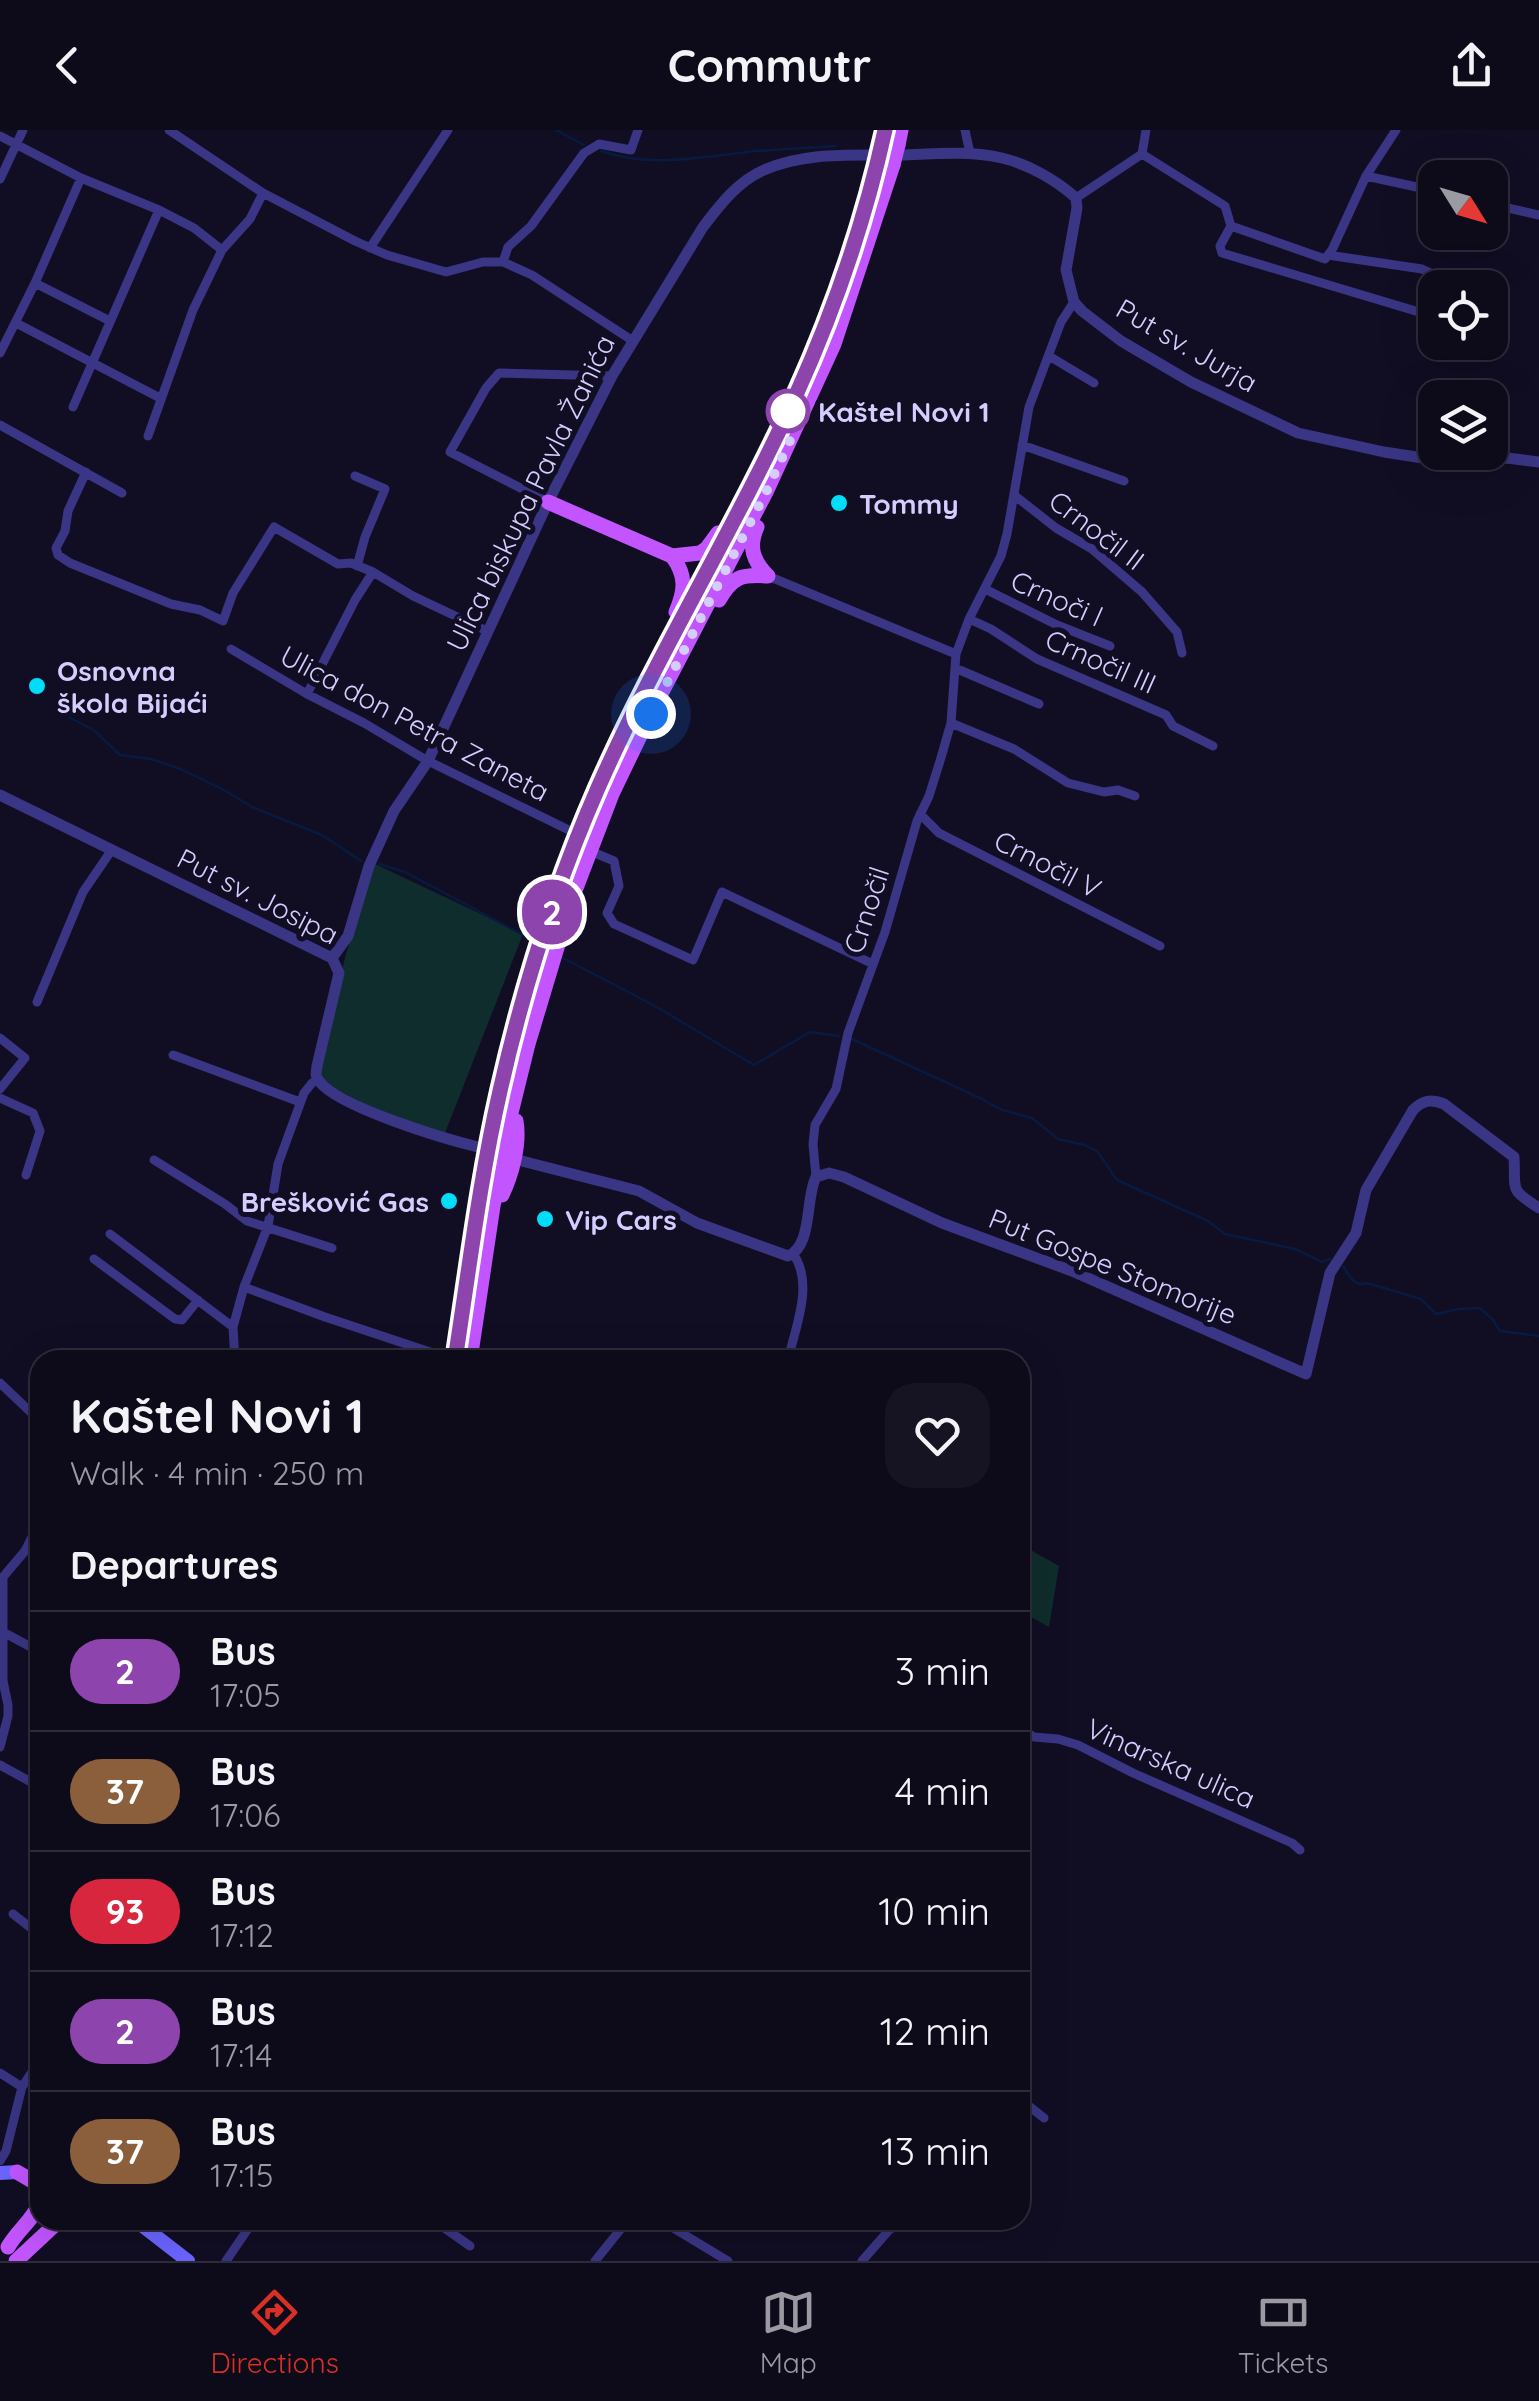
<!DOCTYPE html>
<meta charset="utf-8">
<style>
:root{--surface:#0d0a1a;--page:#161323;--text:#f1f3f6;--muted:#9a9aa2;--line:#2d2b39;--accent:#d93025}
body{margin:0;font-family:Quicksand,sans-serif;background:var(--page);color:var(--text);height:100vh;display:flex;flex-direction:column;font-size:38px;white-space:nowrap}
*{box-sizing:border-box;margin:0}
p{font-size:32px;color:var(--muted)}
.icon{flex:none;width:55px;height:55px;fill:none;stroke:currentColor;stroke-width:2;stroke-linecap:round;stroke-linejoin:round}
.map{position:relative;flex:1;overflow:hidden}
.details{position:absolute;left:30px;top:1220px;width:1000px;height:880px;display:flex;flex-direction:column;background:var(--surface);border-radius:30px;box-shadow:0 10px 40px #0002,0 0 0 2px var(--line)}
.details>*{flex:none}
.badge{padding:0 20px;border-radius:32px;font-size:35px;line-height:65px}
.needle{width:65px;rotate:127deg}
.fabs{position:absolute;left:1418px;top:30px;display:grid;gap:20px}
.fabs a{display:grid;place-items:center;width:90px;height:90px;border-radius:20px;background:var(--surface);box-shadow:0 10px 40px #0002,0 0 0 2px var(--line);font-size:50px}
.you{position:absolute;width:50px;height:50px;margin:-25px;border:8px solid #fff;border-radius:50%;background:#1a73e8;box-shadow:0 0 0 15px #1a73e833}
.map>.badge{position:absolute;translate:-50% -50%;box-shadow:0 0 0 5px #fff}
h2{padding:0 40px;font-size:38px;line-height:90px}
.round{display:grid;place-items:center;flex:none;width:105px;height:105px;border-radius:30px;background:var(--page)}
.overview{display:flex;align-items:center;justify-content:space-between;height:170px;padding:0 40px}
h1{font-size:48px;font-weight:700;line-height:75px}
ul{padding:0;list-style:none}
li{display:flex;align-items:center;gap:30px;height:120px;padding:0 40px;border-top:2px solid var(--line)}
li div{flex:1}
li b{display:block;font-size:38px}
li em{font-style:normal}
li .badge{min-width:110px;font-weight:700;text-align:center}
header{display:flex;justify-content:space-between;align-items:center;height:130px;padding:0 40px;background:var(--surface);font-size:45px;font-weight:700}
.menu{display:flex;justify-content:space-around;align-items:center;height:140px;border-top:2px solid var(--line);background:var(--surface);font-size:28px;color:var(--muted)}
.menu a{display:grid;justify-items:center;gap:5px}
.menu .on{color:var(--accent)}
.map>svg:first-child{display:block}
.green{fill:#0f2d2c}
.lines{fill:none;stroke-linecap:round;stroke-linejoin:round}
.stream{stroke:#071b41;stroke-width:2.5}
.minor{stroke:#3a3584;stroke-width:9}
.tertiary{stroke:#3a3584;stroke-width:11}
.secondary{stroke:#6b65ff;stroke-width:14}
.primary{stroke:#c255ff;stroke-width:15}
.primary-bridge{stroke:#c255ff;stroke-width:15}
.line-casing{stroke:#fff;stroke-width:22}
.line{stroke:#8e44ad;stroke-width:15}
.walk{stroke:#d4ceff;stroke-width:10;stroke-dasharray:0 18}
.stop-dot{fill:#fff;stroke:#8e44ad;stroke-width:5}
.poi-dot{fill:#00ddf9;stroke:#110d23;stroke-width:4}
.labels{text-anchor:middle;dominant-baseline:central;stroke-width:10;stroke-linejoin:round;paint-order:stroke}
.street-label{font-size:28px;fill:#d4ceff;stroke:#110d23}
.stop-label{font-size:28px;font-weight:bold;fill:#d4ceff;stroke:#110d23;text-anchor:start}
.poi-label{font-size:28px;font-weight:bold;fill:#d4ceff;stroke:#110d23;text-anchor:start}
</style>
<header><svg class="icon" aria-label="back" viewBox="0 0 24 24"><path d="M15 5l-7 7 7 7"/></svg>Commutr<svg class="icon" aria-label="share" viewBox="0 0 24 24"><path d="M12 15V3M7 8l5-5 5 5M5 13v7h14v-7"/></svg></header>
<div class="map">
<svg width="1539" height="2131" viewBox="0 0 1539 2131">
<rect width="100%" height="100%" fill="#110d23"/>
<path class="green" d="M375,734l148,70 -78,199c-42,-14 -85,-27 -122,-53l-3,-19 26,-107z
M1020,1414l39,22 -10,61 -29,-16z"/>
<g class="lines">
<path class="stream" d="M556,0l28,15
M601,21c51,18 104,5 156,0 26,-2 53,-3 79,-5
M69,587l26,14 25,24 31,4 32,11 43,21 26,16 70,28 39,26
M379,734l26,8 124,66
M563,828l92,48 99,59 56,-33 29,4
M852,909l130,60 20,11 30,8 26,21 27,6 12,6 20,29 91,41 17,13 70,15 27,13 8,-3
M1343,1136c6,9 11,22 24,17l54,16 15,15 23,-5 21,-1 13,12 7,11 39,5"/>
<path class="minor" d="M169,0l94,63 92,48 32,14 59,17 37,-10h20l29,13 101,66
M965,0l5,23
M0,6l81,42 78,32 35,18 28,22
M1142,24l83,52 6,20 94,33 7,-9 34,-74 30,-46
M1366,46l69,15
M0,49l23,-49
M1076,68l66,-44 4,-24
M1490,74l49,11
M1231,96l-11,20 2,7 197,59h12l4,-3
M370,118l78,-118
M1328,125l94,14 26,12 1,7
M503,132l5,-15 23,-21 53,-73 15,-9 32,6 7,-20
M35,153l75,38
M16,193l144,75
M0,223l35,-70 46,-105
M1049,226l45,27
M73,277l86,-197
M0,295l122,68
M148,306l45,-126 29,-60 28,-31 13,-26
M1022,315l102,36
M86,342l-18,39 -3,20 -9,17 2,7 12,8 69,28 32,13 29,6 23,11 10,-28 41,-66 64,37 13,-1 22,9 40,24 74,35
M355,346l30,13 -20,48 -8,29
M1014,365l42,33 36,21 50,43 35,40 5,21
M548,372l-98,-50 36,-64 13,-15 113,3
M768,446l188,78
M985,459l72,36 53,21
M969,489l22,10 46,30 129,56 7,11 40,20
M231,519l76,45 57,29 64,38 151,74
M955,538l84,36
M307,564l48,-94 18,-28
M951,593l63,26 54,34 36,9 14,-2 17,6
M920,684l19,19 221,113
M590,721l24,10 5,25 -12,27 7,11 79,36 29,-68 151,72
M37,872l46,-110 28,-41
M0,908l25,20 -25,31
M173,925l127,47
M0,968l33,15 7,18 -14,44
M154,1030l71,44 22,17 85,27
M816,1047l-3,-33 2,-19 21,-36 12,-56 37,-101 32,-111 12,-25 11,-35 11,-38 5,-69 13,-35 32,-63 6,-22 22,-127 32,-85 13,-20
M110,1104l123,93
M94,1129l81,60 7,1 16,-20
M244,1157l81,30 129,43
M235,1230l-2,-33 11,-40 24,-61 10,-62 26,-71 8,-10 6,-3
M788,1230c7,-32 26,-75 6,-105
M0,1253l40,38
M3,1447l22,-26 15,-30
M3,1502l37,20
M1020,1598l14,9 24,2 20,6 55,28 159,70 8,7
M0,1617l8,-31v-11l-5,-24v-104
M0,1635l40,22
M13,1784l27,21
M0,1943l22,14
M1020,1969l24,19
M0,2031l6,-10 16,-64 18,-27
M433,2090l37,26
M660,2090l68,41
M226,2131l28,-41
M595,2131l33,-41
M862,2131l28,-32 13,-5 3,-4"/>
<path class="tertiary" d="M0,665l332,163 7,15 -22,93c-1,8 -2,9 2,15 19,26 126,58 159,66
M332,828l16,-22 21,-70 25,-55 34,-50 120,-259 64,-126 91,-149c17,-22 35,-46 61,-57 44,-19 91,-14 137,-15 33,-1 68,-5 101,3 26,6 54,22 74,40l1,10 -11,62 8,32 8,9 39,30 70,41 107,51 86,19 65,10 58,-4 32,4
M514,1029l125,32 58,32 91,33c25,-10 17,-58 28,-79l13,-4 15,4 98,46 130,48 234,103 24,-101 26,-40 10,-43 47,-80c10,-10 18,-11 31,-6l70,53c2,34 -6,31 25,51"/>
<path class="secondary" d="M0,2043l17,-1
M135,2090l53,41"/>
<path class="primary" d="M898,15l3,-15
M548,372l124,54 28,-3 7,-5 11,-15
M757,397c-9,20 -4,34 11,49
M672,426c15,20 13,35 4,56
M719,470c13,-23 22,-26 49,-24
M502,1065c10,-21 18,-51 14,-74
M455,1230c14,-89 25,-180 45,-268 23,-102 55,-206 97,-302 60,-136 141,-262 200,-398 33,-74 59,-151 80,-228
M470,1230l23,-154 18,-93 17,-69 43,-143 41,-107 39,-81 115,-221 68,-148 59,-179
M17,2042l17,10 6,16
M8,2117c9,-16 26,-28 32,-45
M16,2131l44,-41"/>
<path class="primary-bridge" d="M877,34l4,-19
M893,35l5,-20"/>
</g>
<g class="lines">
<defs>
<path id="line" d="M455,1230c14,-90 25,-181 45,-269 23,-102 56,-207 98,-303 59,-134 137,-259 198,-393 38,-84 69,-174 89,-265"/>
</defs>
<use href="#line" class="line-casing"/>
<use href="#line" class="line"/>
<path class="walk" d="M651,584l115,-222 37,-79 -15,-2"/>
</g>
<circle class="stop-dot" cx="788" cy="281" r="20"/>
<g class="poi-dot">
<circle cx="839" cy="373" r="10"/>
<circle cx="37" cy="556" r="10"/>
<circle cx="449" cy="1071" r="10"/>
<circle cx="545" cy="1089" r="10"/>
</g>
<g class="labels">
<g class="street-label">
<text transform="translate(1187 215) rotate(30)">Put sv. Jurja</text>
<text transform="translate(530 363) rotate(-64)">Ulica biskupa Pavla Žanića</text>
<text transform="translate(1097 400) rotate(37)">Crnočil II</text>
<text transform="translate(1057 468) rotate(24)">Crnoči l</text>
<text transform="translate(1101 531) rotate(24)">Crnočil III</text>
<text transform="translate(415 593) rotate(28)">Ulica don Petra Zaneta</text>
<text transform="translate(1048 734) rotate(27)">Crnočil V</text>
<text transform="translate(258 766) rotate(27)">Put sv. Josipa</text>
<text transform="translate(866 780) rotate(-72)">Crnočil</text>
<text transform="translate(1113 1136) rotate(22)">Put Gospe Stomorije</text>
<text transform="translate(1171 1633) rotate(24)">Vinarska ulica</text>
</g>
<g class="stop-label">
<text x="818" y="281">Kaštel Novi 1</text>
</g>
<g class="poi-label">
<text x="859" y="373">Tommy</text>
<text x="57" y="540">Osnovna<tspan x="57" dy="32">škola Bijaći</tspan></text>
<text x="429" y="1071" text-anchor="end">Brešković Gas</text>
<text x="565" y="1089">Vip Cars</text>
</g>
</g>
</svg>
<div class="fabs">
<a><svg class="needle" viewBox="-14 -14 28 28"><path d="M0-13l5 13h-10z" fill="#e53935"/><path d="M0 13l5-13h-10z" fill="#9a9aa2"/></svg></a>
<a><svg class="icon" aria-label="locate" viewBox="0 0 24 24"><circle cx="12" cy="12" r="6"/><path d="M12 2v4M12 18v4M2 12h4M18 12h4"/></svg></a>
<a><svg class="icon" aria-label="layers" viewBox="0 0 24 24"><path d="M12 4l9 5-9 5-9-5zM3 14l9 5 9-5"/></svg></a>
</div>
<div class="you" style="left:651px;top:584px"></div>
<b class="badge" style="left:552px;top:782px;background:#8e44ad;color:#fff">2</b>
<section class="details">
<div class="overview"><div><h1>Kaštel Novi 1</h1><p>Walk · 4 min · 250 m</p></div><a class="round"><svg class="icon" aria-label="heart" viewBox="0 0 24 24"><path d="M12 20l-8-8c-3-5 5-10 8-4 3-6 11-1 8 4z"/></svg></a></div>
<h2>Departures</h2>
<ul>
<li><span class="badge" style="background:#8e44ad;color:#fff">2</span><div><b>Bus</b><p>17:05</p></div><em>3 min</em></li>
<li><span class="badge" style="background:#8b5e3c;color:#fff">37</span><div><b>Bus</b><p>17:06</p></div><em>4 min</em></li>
<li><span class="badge" style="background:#d7263d;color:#fff">93</span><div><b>Bus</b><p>17:12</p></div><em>10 min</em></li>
<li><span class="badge" style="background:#8e44ad;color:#fff">2</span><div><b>Bus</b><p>17:14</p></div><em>12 min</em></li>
<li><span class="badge" style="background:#8b5e3c;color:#fff">37</span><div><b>Bus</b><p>17:15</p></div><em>13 min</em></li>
</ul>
</section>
</div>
<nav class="menu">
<a class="on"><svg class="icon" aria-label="directions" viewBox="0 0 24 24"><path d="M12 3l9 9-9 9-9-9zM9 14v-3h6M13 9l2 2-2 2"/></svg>Directions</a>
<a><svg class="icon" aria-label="map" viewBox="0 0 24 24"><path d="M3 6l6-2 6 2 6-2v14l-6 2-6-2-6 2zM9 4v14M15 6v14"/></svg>Map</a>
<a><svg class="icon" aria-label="tickets" viewBox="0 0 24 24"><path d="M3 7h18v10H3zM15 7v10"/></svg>Tickets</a>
</nav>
